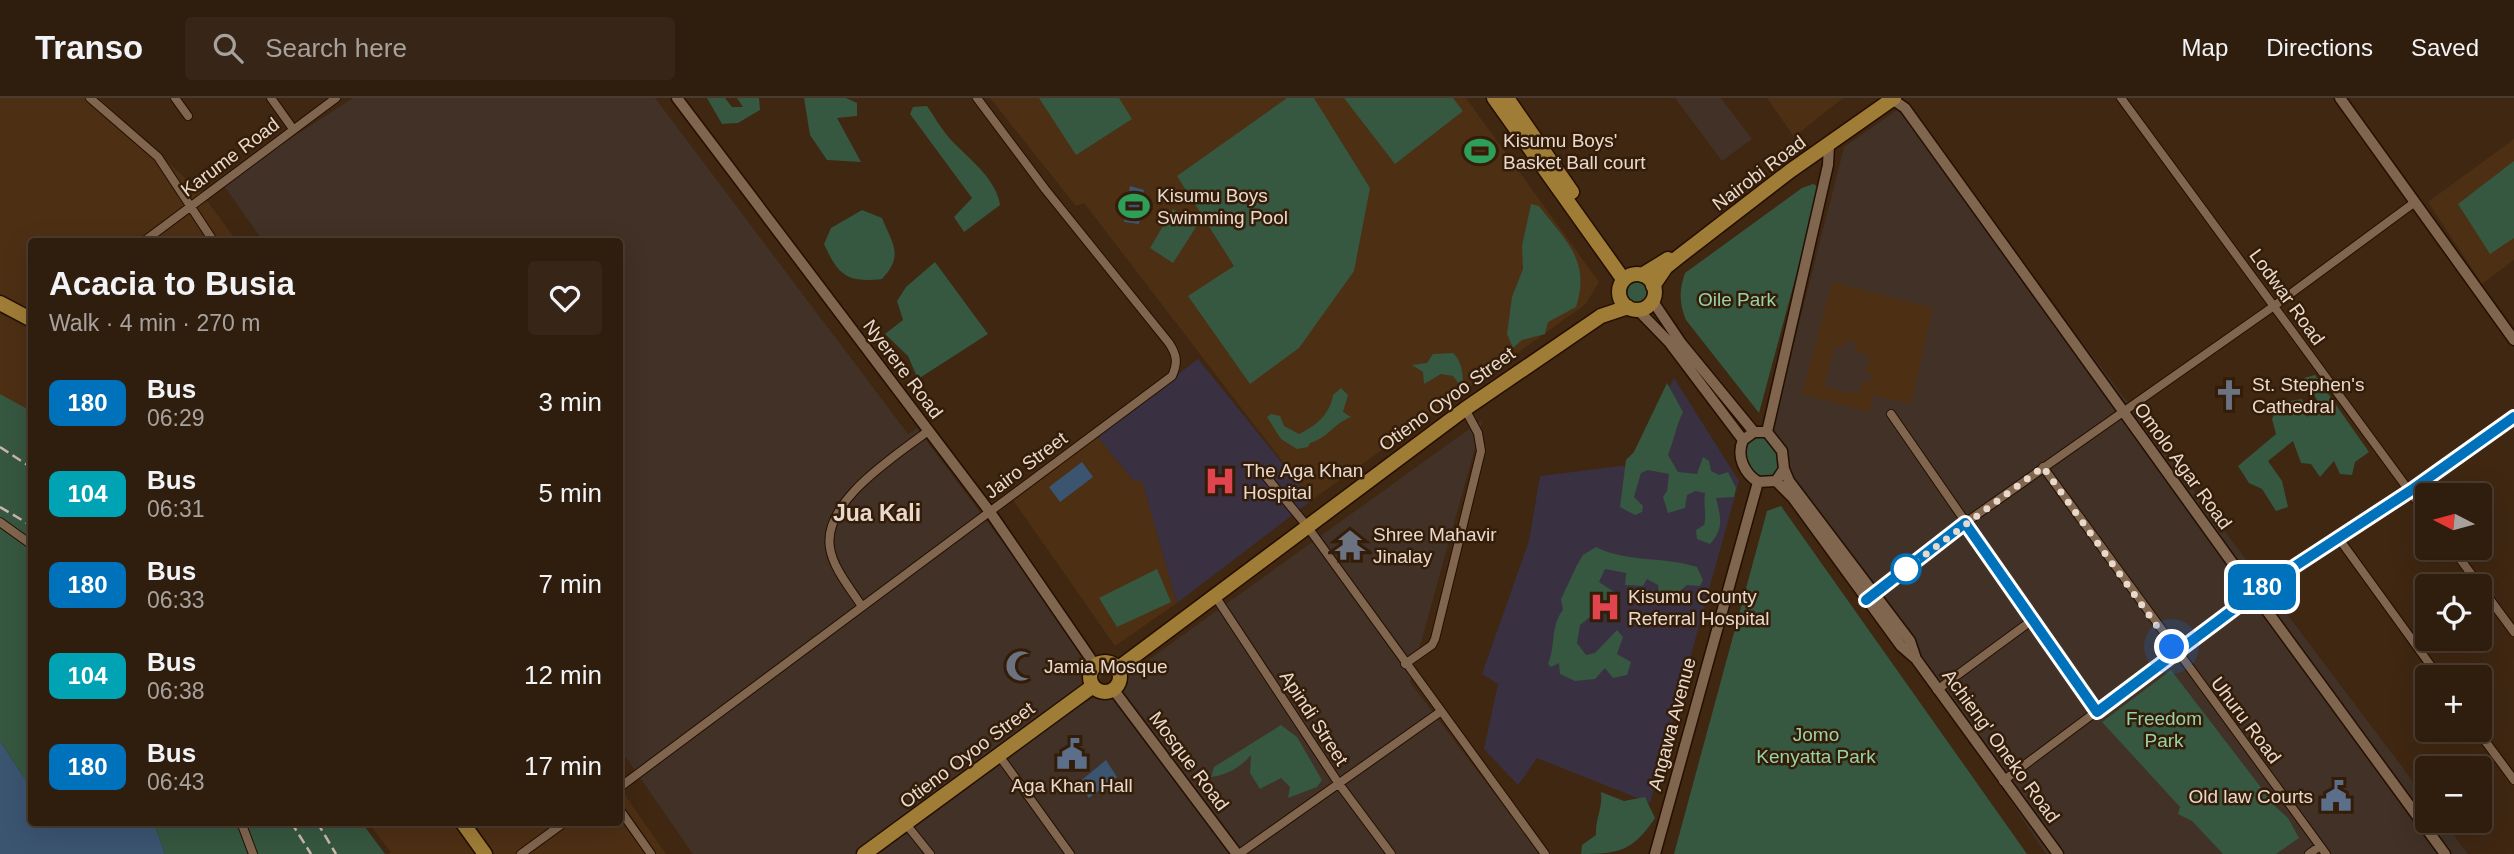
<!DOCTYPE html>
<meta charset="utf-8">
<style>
:root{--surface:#2f1d0e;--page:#372617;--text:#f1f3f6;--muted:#a7a29e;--line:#4a3b2e}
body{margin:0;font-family:Arial,sans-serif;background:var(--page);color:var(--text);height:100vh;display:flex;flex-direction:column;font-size:26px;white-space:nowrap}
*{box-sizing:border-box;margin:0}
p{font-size:23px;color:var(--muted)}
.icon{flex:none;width:38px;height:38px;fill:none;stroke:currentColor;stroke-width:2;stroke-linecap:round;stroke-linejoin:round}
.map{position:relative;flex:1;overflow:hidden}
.side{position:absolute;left:28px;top:140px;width:595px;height:588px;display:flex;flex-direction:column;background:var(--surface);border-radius:7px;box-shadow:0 7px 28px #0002,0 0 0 2px var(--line)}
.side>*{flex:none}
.badge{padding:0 14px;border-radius:10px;font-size:24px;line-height:46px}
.needle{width:46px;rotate:276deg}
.controls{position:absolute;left:2415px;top:385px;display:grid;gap:14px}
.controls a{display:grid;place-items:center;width:77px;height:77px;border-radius:7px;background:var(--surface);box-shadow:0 7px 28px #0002,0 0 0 2px var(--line);font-size:35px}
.you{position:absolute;width:35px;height:35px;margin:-18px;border:5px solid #fff;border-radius:50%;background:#1a73e8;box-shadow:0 0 0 10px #1a73e833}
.map>.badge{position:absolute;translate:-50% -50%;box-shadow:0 0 0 4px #fff}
.round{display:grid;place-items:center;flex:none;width:74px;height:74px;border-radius:7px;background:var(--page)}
.overview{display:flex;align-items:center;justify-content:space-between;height:119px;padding:0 21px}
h1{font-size:33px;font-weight:600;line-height:52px}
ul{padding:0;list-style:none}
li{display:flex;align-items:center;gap:21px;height:91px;padding:0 21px}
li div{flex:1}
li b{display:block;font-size:26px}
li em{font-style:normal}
li .badge{min-width:77px;font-weight:700;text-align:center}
header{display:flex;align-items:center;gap:42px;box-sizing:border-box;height:98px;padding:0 35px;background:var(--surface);border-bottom:2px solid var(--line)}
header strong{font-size:33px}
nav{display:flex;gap:38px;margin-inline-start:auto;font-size:24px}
.search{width:490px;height:63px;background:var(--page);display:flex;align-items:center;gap:18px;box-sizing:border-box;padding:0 24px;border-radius:7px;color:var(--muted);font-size:26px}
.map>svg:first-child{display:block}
.commercial{fill:#413126}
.built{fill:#4d2f14;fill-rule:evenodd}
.medical{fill:#393141}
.green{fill:#365740}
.water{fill:#3b5470}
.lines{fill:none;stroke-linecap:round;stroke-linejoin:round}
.street-casing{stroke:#250f00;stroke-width:10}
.secondary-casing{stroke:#250f00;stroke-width:13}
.highway-casing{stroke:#250f00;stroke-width:17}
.street{stroke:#81664f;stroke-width:8}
.secondary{stroke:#81664f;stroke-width:10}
.highway{stroke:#9f7d37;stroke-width:14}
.rail{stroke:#cab8ab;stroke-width:2.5;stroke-dasharray:10 5;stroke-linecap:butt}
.line-casing{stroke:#fff;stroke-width:16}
.line{stroke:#0072bc;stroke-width:10}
.walk{stroke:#e9d9cd;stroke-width:7;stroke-dasharray:0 12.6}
.stop-dot{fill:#fff;stroke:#0072bc;stroke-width:3.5}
.labels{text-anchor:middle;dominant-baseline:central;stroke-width:5;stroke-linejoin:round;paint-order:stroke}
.poi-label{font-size:19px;fill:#e9d9cd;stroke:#341d08;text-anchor:start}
.street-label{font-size:19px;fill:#e9d9cd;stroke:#341d08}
.park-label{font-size:19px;fill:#97d2a8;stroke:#341d08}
.quarter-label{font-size:23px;font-weight:bold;fill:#e9d9cd;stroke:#341d08}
</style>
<header>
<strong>Transo</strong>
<div class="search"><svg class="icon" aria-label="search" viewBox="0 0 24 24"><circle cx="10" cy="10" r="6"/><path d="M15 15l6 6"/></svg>Search here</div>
<nav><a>Map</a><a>Directions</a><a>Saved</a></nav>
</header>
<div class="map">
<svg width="2514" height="756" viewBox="0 0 2514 756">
<rect width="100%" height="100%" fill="#3f2712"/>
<path class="commercial" d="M353,0h302l253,336 9,-6 186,248 -240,178h-170l-73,-105v-451l8,10 -8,-12v-54l-357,-1 -41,-58z
M1675,0h46l31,41 -30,22z
M1904,7l523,695v21h16l25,33h-422l-277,-413 75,-294z
M1483,321l-73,263 130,172h-675l133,-99 110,-66z"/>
<path class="built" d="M0,0h99l102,95 36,48 -205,1 -1,191 -31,-9z
M990,0h476l133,184 -13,22 -274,196 -228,-297 -8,3z
M1767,0h76l-49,39z
M2514,41v121l-32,24 -54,-82z
M1832,184l101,26 -22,96 -38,-9 -4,17 -67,-18zM1846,243l10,2 -2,8 16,5 -5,16 7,2 -2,8 -7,-1 -4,12 -6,-1 -1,2 -28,-7 11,-41 8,2z
M1097,338l37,45 8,-1 35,123 -62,43 -102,-146z
M620,690l46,66h-278l3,-2 -23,-29 252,-1z"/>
<path class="medical" d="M1198,261l114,141 -135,103 -35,-122h-8l-37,-45z
M1674,280l65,103 -89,322 -113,-45 -19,27 -34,-36 14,-65 -16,-10 47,-133 11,-65 89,-11z"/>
<path class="green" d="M707,0h18l7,9h11l-6,-9h22l1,12 -22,13 -16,1z
M804,0h42l11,5v13l-20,2 24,44 -34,-2 -17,-25z
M1039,0h80l13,21 -56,36z
M1287,0h27l56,90 -16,83 -55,77 -49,36 -62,-88 46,-30 -57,-90z
M1344,0h109l10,13 -68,53z
M927,8c9,13 17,28 29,39 16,16 41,36 44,60l-36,27 -10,-15 18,-19 -62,-84 3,-7z
M2514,63v77l-24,16 -32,-50z
M1813,86l7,3 -61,226 -73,-93c-7,-17 -7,-30 -1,-47l117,-85z
M1531,106l8,2c27,35 52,55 37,101l-28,15 -3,12 -23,6 -9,8 -6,-14 5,-37 11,-28 -1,-23z
M1173,111l25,15 -25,39 -23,-15z
M862,112l20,8c11,27 22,37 0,61 -35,4 -44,-4 -58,-35l7,-16z
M935,164l53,72 -70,45 -10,-23 -23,-22 18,-14 -6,-19 9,-14z
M1621 194a16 16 0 1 1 32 0a16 16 0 1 1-32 0Z
M1453,255c9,8 11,23 9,35l-9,-12 -12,-2 -17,10 -1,-12 -11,-7 15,-2 6,-9z
M2315,277l54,77 -14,10 -3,13 -12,-1 -6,-13 -14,16 -9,-13 -10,-1 -8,-22 -25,20 14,20 6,26 -12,4 -14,-22 -13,-6 -11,-17 38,-32 -4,-15 6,-16 24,-4 5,18 13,-12 -16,-27z
M1667,285l16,29c-7,14 -9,28 -15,43l10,17 19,2 6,-17 6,4 2,10 8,4 9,-3 8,16 -2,9 -18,1c5,20 8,31 -6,46l-13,-5 -1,-9 8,-5c3,-11 -1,-20 1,-32l-10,-2 -8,4 -2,13 -17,5 -5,-16 4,-6 2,-17 -21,-4 -7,3 -7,24 9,9 -1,6 -7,3 -15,-8 6,-47 8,-8z
M1341,290l7,7 -5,17 8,5c-17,6 -23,21 -41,26l-2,4 -11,2 -16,-10 -14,-22 4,-3 9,2 4,10 15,8c17,-8 31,-20 34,-39z
M0,296l31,17v377l-31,-47z
M1765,338l12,13 3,24 -12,7 -14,-6 -11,-22c4,-13 9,-15 22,-16z
M1781,408l246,348h-353l93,-343z
M1596,449c31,16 68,9 101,20l6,13 -3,6 -13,-1 -14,12 -14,-3 -1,-9 -11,-6 -4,7 -18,-1 1,-12 -21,-4 -6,13 15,10 4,13 -22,1 -1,7 -15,12 -3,18 9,12 9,-2 22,-23 6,7 -6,17 14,8 -4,13 -14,3 -8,-10 -10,11 -20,2 -15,-7 -1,-11 -8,4 -3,-3c8,-18 2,-38 15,-54l-2,-11 16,-34 6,-10z
M1157,471l14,33 -54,25 -18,-29z
M2171,572l105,137 12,11 11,20 -23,16h-53l-31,-33 -14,-7 2,-7 -78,-85z
M1281,627l16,12 25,43 -5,7 -29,11 2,-11 -9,-9 -21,11 -10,-16 1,-18c-10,12 -24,20 -40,22l3,-10z
M1601,694l23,9 21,-4 10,21c-22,33 -36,36 -74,36l1,-9 14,-10c-1,-16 7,-27 5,-43z
M154,725h208l23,31h-220z"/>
<path class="water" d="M1130,88l14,4 -5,34 -15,-2z
M1082,364l11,15 -33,25 -11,-15z
M0,643l31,47 1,34 122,1 11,31h-165z
M1106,662l11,17 -28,21 -11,-15z"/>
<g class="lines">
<defs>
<path id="street" d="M90,0l68,59 56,85
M175,0l13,18
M271,0l22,31
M2121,0l306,417
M143,144l193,-144
M1891,316l206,298
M2043,369l283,387
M1264,376l43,52 238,328
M0,424l32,23
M2337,438l102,141
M2452,450l62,84
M1215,498l124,188 52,70
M1871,499l94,-74 309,-217 141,-104
M861,507c-11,-17 -28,-37 -31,-57 -8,-47 66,-92 98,-117
M1405,566l27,-19 3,-6 46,-188 -3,-18 -13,-24
M1937,592l94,-69
M2477,632l37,50
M998,656l72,100
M2003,683l263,-196 144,-94 104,-74
M620,689l552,-411c6,-13 5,-21 -3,-33l-124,-154 -68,-91
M620,712l31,44
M241,724l12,32
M906,726l24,30
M521,756l44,-32
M1239,756l201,-142
M2309,756l11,-8"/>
<path id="secondary" d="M677,0l313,414 105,153
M2340,0l174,242
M1892,1l13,9 349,485 191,261
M1652,202l29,43 73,89
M1637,211l32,33 74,98
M1754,334h13l15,19 2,18 -8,12 -18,1c-14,-9 -22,-26 -15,-42z
M1767,334l61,-267 1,-20
M1784,371l5,12 121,160 6,18
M1776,383l17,17 108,148 15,13 142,195
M1113,591l124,165
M1655,756l103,-372"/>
<path id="highway" d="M1494,0l129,181
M1507,0l65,94
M1619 194a18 18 0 1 1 36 0a18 18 0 1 1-36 0Z
M1642,177l26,-16
M1653,188l13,-19 15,-12 109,-84 104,-73
M0,205l32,17
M1090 579a15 15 0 1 1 30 0a15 15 0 1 1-30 0Z
M1117,571l348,-260 136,-93 27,-9
M462,724l23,32
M864,756l229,-168"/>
</defs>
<use href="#street" class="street-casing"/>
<use href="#secondary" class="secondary-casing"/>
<use href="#highway" class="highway-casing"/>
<use href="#street" class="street"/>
<use href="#secondary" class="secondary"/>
<use href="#highway" class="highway"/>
<path class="rail" d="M0,349l32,21
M0,409l32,19
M291,724l20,32
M317,724l19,32"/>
</g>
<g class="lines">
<defs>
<path id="line" d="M1866,502l99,-77 132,189 169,-127 144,-94 104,-74"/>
</defs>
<use href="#line" class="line-casing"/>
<use href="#line" class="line"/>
<path class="walk" d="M1906,471l137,-102 129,180"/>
</g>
<defs>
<symbol id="stadium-bare" viewBox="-9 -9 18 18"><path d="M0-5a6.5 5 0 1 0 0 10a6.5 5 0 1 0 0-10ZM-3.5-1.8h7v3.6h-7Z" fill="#2e9e5b" stroke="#341d08" stroke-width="2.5" paint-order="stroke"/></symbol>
<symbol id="church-bare" viewBox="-9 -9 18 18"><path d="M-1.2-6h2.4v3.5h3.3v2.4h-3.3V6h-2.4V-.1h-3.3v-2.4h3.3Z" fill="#6b7280" stroke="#341d08" stroke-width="2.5" paint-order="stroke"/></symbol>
<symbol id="hospital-bare" viewBox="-9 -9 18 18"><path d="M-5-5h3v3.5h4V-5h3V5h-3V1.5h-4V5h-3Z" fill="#e0444e" stroke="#341d08" stroke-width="2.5" paint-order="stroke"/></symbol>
<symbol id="temple-bare" viewBox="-9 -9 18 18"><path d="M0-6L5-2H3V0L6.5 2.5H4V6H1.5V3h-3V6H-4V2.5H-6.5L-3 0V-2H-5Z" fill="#6b7280" stroke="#341d08" stroke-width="2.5" paint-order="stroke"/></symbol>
<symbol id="mosque-bare" viewBox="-9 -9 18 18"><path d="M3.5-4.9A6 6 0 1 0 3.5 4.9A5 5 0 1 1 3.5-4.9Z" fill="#6b7280" stroke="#341d08" stroke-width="2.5" paint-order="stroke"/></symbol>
<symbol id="civic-bare" viewBox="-9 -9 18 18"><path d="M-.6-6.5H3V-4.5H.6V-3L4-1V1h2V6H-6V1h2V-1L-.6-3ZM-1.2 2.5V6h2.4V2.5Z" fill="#5c6f8a" stroke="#341d08" stroke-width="2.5" paint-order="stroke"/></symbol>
</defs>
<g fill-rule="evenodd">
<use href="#stadium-bare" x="1458" y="31" width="44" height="44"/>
<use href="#stadium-bare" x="1112" y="86" width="44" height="44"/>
<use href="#church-bare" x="2207" y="275" width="44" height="44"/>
<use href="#hospital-bare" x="1198" y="361" width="44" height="44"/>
<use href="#temple-bare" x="1328" y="425" width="44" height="44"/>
<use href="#hospital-bare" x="1583" y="487" width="44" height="44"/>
<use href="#mosque-bare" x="999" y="546" width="44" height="44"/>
<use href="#civic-bare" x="1050" y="634" width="44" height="44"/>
<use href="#civic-bare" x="2314" y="676" width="44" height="44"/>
</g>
<circle class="stop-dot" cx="1906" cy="471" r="14"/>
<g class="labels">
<g class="poi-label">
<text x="1503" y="42">Kisumu Boys'<tspan x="1503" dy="22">Basket Ball court</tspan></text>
<text x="1157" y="97">Kisumu Boys<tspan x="1157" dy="22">Swimming Pool</tspan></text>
<text x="2252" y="286">St. Stephen's<tspan x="2252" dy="22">Cathedral</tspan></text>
<text x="1243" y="372">The Aga Khan<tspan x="1243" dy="22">Hospital</tspan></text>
<text x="1373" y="436">Shree Mahavir<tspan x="1373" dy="22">Jinalay</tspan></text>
<text x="1628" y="498">Kisumu County<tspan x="1628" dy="22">Referral Hospital</tspan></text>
<text x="1044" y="568">Jamia Mosque</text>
<text x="1072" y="687" text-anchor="middle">Aga Khan Hall</text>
<text x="2313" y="698" text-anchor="end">Old law Courts</text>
</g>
<g class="street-label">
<text transform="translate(230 59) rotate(-37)">Karume Road</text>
<text transform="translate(1759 75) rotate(-37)">Nairobi Road</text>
<text transform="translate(2287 199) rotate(54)">Lodwar Road</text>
<text transform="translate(903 271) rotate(53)">Nyerere Road</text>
<text transform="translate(1447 301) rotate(-36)">Otieno Oyoo Street</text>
<text transform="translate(1026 367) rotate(-37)">Jairo Street</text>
<text transform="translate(2183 368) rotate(54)">Omolo Agar Road</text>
<text transform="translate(1314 620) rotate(57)">Apindi Street</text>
<text transform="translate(2246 622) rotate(53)">Uhuru Road</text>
<text transform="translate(1672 626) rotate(-75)">Angawa Avenue</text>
<text transform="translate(2001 648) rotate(54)">Achieng' Oneko Road</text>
<text transform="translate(967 657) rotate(-37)">Otieno Oyoo Street</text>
<text transform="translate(1189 663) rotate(53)">Mosque Road</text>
</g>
<g class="park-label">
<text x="1737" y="201">Oile Park</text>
<text x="2164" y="620">Freedom<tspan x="2164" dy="22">Park</tspan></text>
<text x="1816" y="636">Jomo<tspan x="1816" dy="22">Kenyatta Park</tspan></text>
</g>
<g class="quarter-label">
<text x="877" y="415">Jua Kali</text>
</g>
</g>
</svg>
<div class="controls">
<a><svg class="needle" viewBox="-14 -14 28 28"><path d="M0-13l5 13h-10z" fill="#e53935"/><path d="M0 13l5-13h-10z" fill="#a7a29e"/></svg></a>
<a><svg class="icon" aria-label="locate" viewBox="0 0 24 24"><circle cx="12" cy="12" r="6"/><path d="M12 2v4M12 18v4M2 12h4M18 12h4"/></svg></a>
<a>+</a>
<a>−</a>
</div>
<div class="you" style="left:2172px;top:549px"></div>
<b class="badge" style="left:2262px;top:489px;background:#0072bc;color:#fff">180</b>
<section class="side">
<div class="overview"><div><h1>Acacia to Busia</h1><p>Walk · 4 min · 270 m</p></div><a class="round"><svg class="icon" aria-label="heart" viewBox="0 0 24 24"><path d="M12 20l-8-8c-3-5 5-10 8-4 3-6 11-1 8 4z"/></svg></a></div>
<ul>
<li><span class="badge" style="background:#0072bc;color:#fff">180</span><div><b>Bus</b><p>06:29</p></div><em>3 min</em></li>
<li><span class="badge" style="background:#00a3b4;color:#fff">104</span><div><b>Bus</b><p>06:31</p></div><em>5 min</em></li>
<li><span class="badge" style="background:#0072bc;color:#fff">180</span><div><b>Bus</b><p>06:33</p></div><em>7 min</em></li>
<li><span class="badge" style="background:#00a3b4;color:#fff">104</span><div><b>Bus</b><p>06:38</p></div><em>12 min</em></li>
<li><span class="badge" style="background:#0072bc;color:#fff">180</span><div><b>Bus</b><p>06:43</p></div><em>17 min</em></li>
</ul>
</section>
</div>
